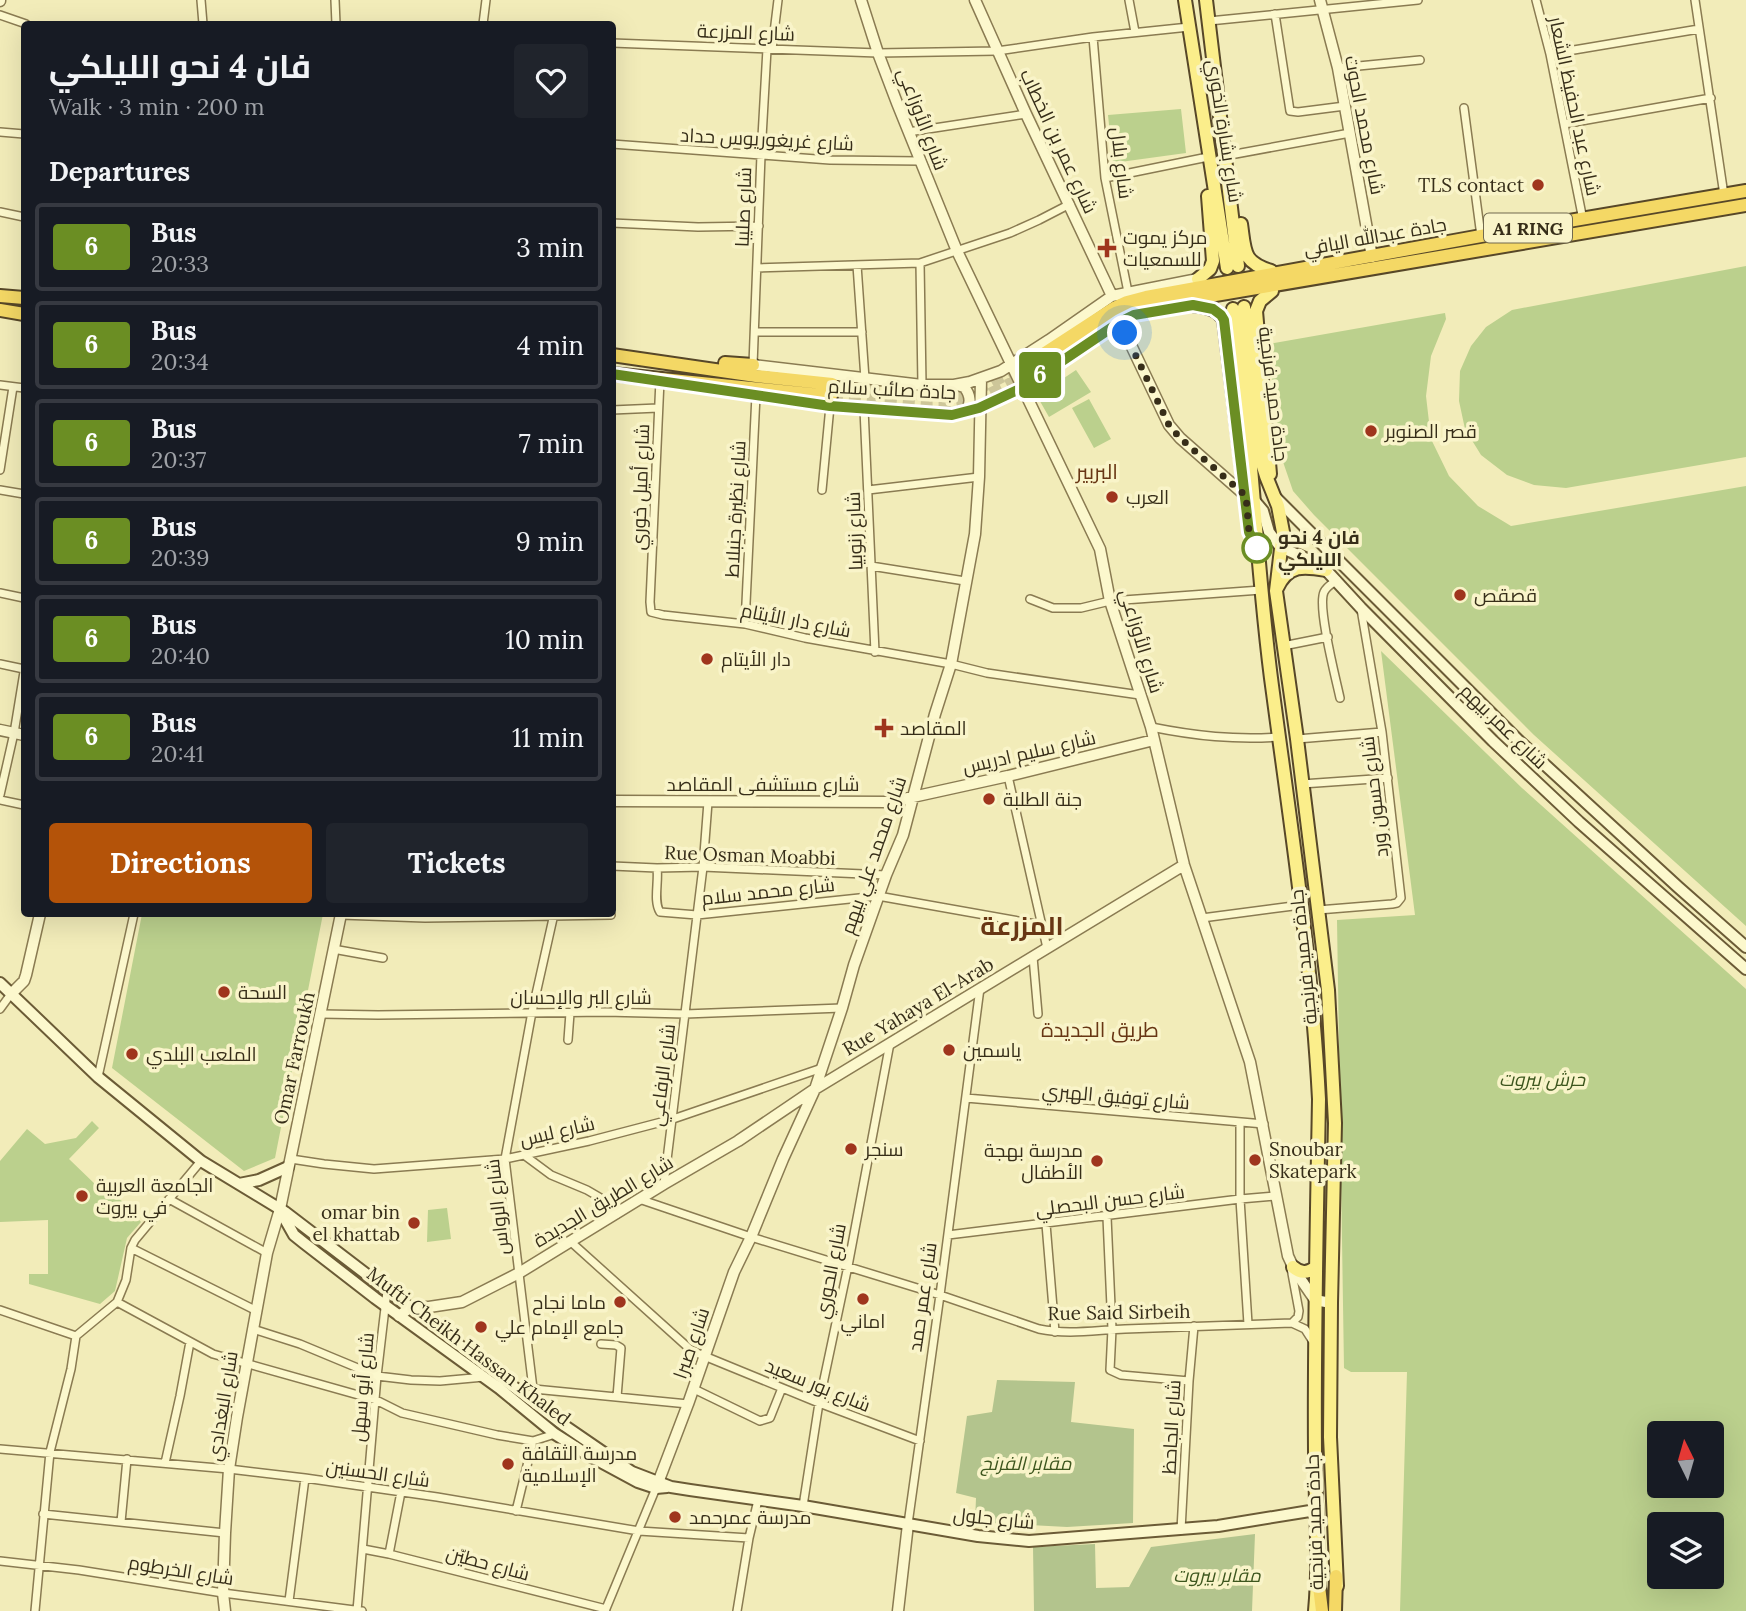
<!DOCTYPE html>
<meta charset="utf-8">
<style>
:root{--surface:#171b24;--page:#20242c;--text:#f1f3f6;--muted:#9ea1a6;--line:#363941;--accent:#b45309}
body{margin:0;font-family:Lora,Cairo,serif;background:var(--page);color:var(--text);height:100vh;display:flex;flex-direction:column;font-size:26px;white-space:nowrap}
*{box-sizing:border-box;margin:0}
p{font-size:23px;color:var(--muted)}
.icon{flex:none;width:38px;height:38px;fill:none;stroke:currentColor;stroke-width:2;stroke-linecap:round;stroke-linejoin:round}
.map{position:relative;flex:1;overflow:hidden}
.sheet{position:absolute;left:21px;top:21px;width:595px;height:896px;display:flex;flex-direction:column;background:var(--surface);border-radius:7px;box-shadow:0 7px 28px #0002}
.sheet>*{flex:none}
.badge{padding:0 14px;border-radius:5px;font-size:24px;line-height:46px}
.needle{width:46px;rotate:355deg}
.fabs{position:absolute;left:1647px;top:1421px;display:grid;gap:14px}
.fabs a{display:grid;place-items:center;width:77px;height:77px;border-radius:7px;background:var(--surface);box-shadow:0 7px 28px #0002;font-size:35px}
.you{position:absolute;width:35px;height:35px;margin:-18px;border:5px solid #fff;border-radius:50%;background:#1a73e8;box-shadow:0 0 0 10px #1a73e833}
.map>.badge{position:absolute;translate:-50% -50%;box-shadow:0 0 0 4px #fff}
h2{padding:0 28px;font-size:26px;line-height:63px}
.round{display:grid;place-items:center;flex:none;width:74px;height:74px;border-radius:7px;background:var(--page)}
.overview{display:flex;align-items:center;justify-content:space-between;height:119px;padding:0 28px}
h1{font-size:33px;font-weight:700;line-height:52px}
.action{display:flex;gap:14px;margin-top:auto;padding:14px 28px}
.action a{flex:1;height:80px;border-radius:7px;background:var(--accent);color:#fff;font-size:28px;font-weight:700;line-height:80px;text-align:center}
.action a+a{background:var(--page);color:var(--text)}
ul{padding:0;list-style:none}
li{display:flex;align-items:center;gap:21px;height:88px;margin:0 14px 10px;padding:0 14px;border:4px solid var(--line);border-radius:7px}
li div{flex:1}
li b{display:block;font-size:26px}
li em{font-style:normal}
li .badge{min-width:77px;font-weight:700;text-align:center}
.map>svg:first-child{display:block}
.green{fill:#bbd08d;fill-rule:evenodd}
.cemetery{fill:#b3c48d}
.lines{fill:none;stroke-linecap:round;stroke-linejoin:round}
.primary-tunnel{stroke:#cdc699;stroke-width:12;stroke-dasharray:12 6;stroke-linecap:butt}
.trunk-tunnel{stroke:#cdc699;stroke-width:12;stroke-dasharray:12 6;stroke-linecap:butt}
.minor-casing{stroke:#8a7b52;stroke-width:10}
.tertiary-casing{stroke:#8a7b52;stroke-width:13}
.secondary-casing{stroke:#6b5b36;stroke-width:14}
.primary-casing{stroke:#574728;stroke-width:16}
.trunk-casing{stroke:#574728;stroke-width:16}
.minor{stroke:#fcf8cd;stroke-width:7}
.tertiary{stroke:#fcf8cd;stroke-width:10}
.secondary{stroke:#fcf8cd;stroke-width:10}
.primary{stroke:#fbee8b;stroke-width:12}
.trunk{stroke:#f4d865;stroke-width:12}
.line-casing{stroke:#fff;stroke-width:16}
.line{stroke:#6b8e23;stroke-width:10}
.walk{stroke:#372e19;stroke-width:7;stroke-dasharray:0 12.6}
.poi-dot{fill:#9f351d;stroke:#f9f4c9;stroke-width:2.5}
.stop-dot{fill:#fff;stroke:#6b8e23;stroke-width:3.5}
.labels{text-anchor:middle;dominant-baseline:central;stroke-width:7;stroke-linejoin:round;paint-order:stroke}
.shield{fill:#f9f4c9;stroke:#71694e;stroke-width:2}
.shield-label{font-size:18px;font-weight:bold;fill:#372e19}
.street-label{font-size:19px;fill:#372e19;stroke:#f9f4c9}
.poi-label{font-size:19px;fill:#372e19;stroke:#f9f4c9;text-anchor:start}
.stop-label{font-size:19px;font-weight:bold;fill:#372e19;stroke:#f9f4c9;text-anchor:start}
.park-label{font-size:19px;font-style:italic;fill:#3d561e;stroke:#f9f4c9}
.neighbourhood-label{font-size:21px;fill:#683614;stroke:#f9f4c9}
.district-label{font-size:26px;font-weight:bold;fill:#683614;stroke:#f9f4c9}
</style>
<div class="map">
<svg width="1746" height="1611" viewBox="0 0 1746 1611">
<rect width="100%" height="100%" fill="#f2ecb9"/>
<path class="green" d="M1181,109l5,44 -73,10 -5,-48z
M1746,266v191l-180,31 -32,-3 -27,-10 -26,-20 -16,-26 -6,-28 1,-30 11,-25 15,-19 26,-17z
M1445,313l1,6 -15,37 -5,40 5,43 18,37 29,30 33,20 235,-40v440l-212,-191 -220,-220 -21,-24 -12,-35 -13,-112z
M1076,370l15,22 -42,25 -12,-21z
M1089,399l22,40 -17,9 -22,-40z
M1381,651l141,137 224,201v622h-346l7,-239h-56l-7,-4 -7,-448 78,-5zM1659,1433h53v53h-53zM1659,1524h53v53h-53z
M142,914h181l-48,244 -31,13 -132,-103z
M92,1121l7,7 -30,31 28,27 25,15 19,21 -14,16 -12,53 -15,13 -71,-20v-10h19v-54l-48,2v-61l27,-32 18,15 31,-6z
M447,1208l4,31 -24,3 1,-32z"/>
<path class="cemetery" d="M997,1380l78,2 -4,40 63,7 -1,94 -66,4 -92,-5 1,-24 -20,-5 11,-77 25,-4z
M1255,1534l-3,77h-218l-1,-64 62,-3 1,44 33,-1 22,-40z"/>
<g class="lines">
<path class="primary-tunnel" d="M1238,266l6,41
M1227,268l6,41"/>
<path class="trunk-tunnel" d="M832,384l117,11 37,-10 39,-20
M831,396l95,9h26l32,-8 43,-22"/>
<defs>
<path id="minor" d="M201,0l2,24
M335,0l1,24
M1129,0l6,32
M1536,0l14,54 33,166
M1695,0l29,195
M1275,14l15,97 8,1 47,-6
M0,15l26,9
M1209,21l209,-21
M483,24l3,-24
M1093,37l12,141 23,114
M612,43l266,10 119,-2 96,-14 96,-10
M772,49l6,-49
M1550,54l149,-25
M1338,68l82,-8
M1464,108l17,128
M1564,124l147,-26
M0,132l24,2
M908,132l118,-18
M612,144l218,16 90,1
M1230,155l120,-22
M1105,178l98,-20
M0,212l24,5
M612,223l86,4 61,-1
M920,263l2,122
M857,265l8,114
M757,268l163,-5 90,-30 29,-13 31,-16
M755,332h107
M753,365l8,-210 6,-106
M660,380l-10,222 1,10 12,3 82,9 60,14 146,26 36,9 153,22
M0,385l24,3
M864,409l11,243
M612,410l46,-2
M0,470l13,-83
M0,490l24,4
M822,490l8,-84
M868,490l111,-13
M871,566l94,15
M1337,580c-5,4 -10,6 -13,12 -7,15 12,87 16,106
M0,593l24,5
M1030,599l23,9h28l29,-7 151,-11
M745,624l11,-229
M1283,646l45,-9
M0,664l24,5
M1151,727c45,9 83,13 129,10
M1297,739l85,-7
M1008,776l39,172
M1302,784l86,-6
M0,795l14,-62 10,-61
M0,800l24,5
M612,866l45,2 46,-1 183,8
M657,868c2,14 -4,33 3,44l37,3 181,-19 163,29
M1318,910l74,-6 5,-1 4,-5 -19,-166 -21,-123
M341,915l84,3 186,-3
M1202,918l99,-13
M333,949l50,9
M1033,957l5,57
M0,1009l11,-15
M321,1014l57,1 228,-3 79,2 157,-6
M568,1040l2,-27
M98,1077l36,-163
M966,1098l298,26
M1240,1122v77l8,125
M524,1155l27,20 36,15 12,7 18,17
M291,1159l33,5 50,5 131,-10 84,-18 84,-22 149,-51
M664,1184l39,-317 5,-65
M169,1199l98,54
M639,1199l112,38 189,58 99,34c29,6 57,1 86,0 55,-2 111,-4 167,-6l13,6 7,11
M1107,1217l5,112 -2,41 11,5 68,6
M1046,1224l9,108
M948,1235l292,-36 35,-3
M571,1242l121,109 127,52 101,38
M131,1248l126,63
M1291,1268l8,43 -1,6 -6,6
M117,1302l96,52 163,46 26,13 95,22 36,6 22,-7
M0,1310l76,26
M253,1329l47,15 77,32 34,4 29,1 44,-4
M601,1344l15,1 5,3 -4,49
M534,1389l154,15
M694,1389l66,32 10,-3 12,-30
M535,1405l-30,-246 27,-147 22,-98
M0,1449l229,20 76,9 132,19 202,34 110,7
M165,1463l15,-67 10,-54
M803,1506l16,-103 29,-137 42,-223
M516,1511l17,-70
M43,1514l182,19
M121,1522l6,-63
M908,1524l32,-229 40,-307
M1181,1530l8,-149 5,-55
M363,1549l26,5 217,55
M389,1554l12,-62
M0,1561l79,9 144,23 139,18
M289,1601l16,-123
M35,1611l15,-159 21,-83 5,-33 41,-34 9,-22 5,-32 4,-8 66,-79
M357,1611l20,-235 10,-85
M605,1611l51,-123
M737,1611l12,-73 9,-38"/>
<path id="tertiary" d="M861,0l17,53 19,50 60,148 143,298 10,52 41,126 33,138 66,197 38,194 7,15 20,29 16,3
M975,0l51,114 86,182
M1320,0l18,68 34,189
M0,1v-1
M1120,322l49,103 11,13 66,58
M1024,356c-6,9 -4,16 4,21h9
M753,365l169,20h32l16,-3 31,-11 48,-31 63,-44 86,-17
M957,385l7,2c7,8 7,17 2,25
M756,395l74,11 122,9 27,-7 43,-20 98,-66
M0,730l24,5
M612,801l278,1 118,-26 146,-36
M11,994l13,-13 2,-6 14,-61
M399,1316l12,-9h18l33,-5 57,-29 145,-89 74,-43 77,-52 369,-224
M656,1488l32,-84 46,-132 17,-35 32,-78 32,-70 27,-81 12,-43 32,-90 17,-40 32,-121 16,-50 24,-130 4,-57 2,-98
M225,1611l-2,-18 2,-60 4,-64 8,-52 30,-164 13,-44 61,-295
M898,1611l10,-87"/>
<path id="secondary" d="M1275,497l244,244 159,146 68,60
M1253,499l10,12 6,21 9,12 9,6 31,14 8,6 35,38 132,133 86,81 167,147
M0,983l98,94 103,84 84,51 280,214 67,46 39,15 19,3 113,16 175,30 51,5 189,-15 98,-16
M239,1184l20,-4 29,-13
M281,1212l13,23 10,8 71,55 124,90 56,46 33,21 50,27 18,6 11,-1"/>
<path id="primary" d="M1185,0l42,268
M1206,0l32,266
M1241,224c4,27 1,38 30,47
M1198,279l12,-10 3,-8 -5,-65
M1193,305c13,2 24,3 31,15l21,172
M1244,307l17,153 5,16 12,30 5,26 -7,59 21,148 31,251 7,133 -4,180 -1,134 7,149
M1233,309c6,49 12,98 17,147 7,79 12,159 23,237 18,135 39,270 46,406 -2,117 -5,235 -4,352 0,53 5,107 0,160
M1270,474l-14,-163 4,-10 12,-10
M1277,588c11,-24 27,-22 49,-18
M1293,1267c8,7 15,6 23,0"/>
<path id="trunk" d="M0,296l24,2
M0,310l24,4
M612,355l144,21 76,8
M725,363l28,2
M1028,364l86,-56 13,-6 19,-5 335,-61 265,-45
M1035,371c31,-21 69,-51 104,-63l607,-103
M612,374l219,22
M1318,1578l4,33
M1335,1611l1,-35"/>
</defs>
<use href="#minor" class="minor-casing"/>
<use href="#tertiary" class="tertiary-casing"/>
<use href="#secondary" class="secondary-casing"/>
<use href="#primary" class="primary-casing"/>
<use href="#trunk" class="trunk-casing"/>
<use href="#minor" class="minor"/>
<use href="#tertiary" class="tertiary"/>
<use href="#secondary" class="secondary"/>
<use href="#primary" class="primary"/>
<use href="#trunk" class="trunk"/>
</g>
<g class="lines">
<defs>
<path id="line" d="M612,374l218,32 122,9 27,-7 43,-20 98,-66 14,-7 59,-10 20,4 8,6 3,5 25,212 8,16"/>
</defs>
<use href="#line" class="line-casing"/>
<use href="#line" class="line"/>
<path class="walk" d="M1125,333l44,92 11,13 66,58 3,36 8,16"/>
</g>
<g class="poi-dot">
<circle cx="1538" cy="185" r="7"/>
<path d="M1103.5 237.5h7v7h7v7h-7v7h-7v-7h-7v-7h7z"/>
<circle cx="1371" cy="431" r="7"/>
<circle cx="1112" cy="497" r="7"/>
<circle cx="1460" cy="595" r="7"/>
<circle cx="707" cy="659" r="7"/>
<path d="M880.5 717.5h7v7h7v7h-7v7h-7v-7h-7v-7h7z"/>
<circle cx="989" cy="799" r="7"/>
<circle cx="224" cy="992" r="7"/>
<circle cx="949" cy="1050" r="7"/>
<circle cx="132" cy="1054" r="7"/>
<circle cx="851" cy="1149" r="7"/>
<circle cx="1255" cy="1160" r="7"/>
<circle cx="1097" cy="1161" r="7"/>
<circle cx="82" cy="1196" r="7"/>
<circle cx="414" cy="1223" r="7"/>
<circle cx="863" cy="1299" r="7"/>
<circle cx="620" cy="1302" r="7"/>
<circle cx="481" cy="1327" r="7"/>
<circle cx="508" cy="1464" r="7"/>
<circle cx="675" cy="1517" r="7"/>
</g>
<circle class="stop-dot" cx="1257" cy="548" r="14"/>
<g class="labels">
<rect class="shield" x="1484" y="213.5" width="88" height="29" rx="5"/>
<g class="shield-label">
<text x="1528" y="228">A1 RING</text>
</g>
<g class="street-label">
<text transform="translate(746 32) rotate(2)">شارع المزرعة</text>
<text transform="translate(1575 106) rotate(78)">شارع عبد الحفيظ الشعار</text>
<text transform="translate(923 119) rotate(69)">شارع الأوزاعي</text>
<text transform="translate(1365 125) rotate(79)">شارع محمد الحوت</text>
<text transform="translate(1225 131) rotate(81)">شارع بشارة الخوري</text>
<text transform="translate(767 139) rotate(3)">شارع غريغوريوس حداد</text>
<text transform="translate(1059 141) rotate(65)">شارع عمر بن الخطاب</text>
<text transform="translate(1122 163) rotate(83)">شارع بلال</text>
<text transform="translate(743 207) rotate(-88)">شارع صليبا</text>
<text transform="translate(1375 236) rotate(-10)">جادة عبدالله اليافي</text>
<text transform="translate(892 389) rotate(3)">جادة صائب سلام</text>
<text transform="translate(1274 394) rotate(83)">جادة حميد فرنجية</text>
<text transform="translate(640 487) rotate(-88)">شارع أميل خوري</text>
<text transform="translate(735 509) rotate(-87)">شارع نظيرة جنبلاط</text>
<text transform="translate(854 531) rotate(-92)">شارع زنوبيا</text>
<text transform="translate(796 620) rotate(11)">شارع دار الأيتام</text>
<text transform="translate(1142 641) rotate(73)">شارع الأوزاعي</text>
<text transform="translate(1504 726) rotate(44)">شارع عمر بيهم</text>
<text transform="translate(1029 752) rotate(-13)">شارع سليم ادريس</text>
<text x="763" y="784">شارع مستشفى المقاصد</text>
<text transform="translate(1374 797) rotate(-97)">شارع حسون ورد</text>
<text transform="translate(750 855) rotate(2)">Rue Osman Moabbi</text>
<text transform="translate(873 855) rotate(-71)">شارع محمد علي بيهم</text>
<text transform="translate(768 891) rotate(-6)">شارع محمد سلام</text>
<text transform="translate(1303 957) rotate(-96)">جادة حميد فرنجية</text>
<text x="581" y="997">شارع البر والإحسان</text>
<text transform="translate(918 1006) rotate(-31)">Rue Yahaya El-Arab</text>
<text transform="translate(294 1058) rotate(-78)">Omar Farroukh</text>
<text transform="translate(662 1075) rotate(-83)">شارع الرفاعي</text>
<text transform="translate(1116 1096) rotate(5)">شارع توفيق الهبري</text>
<text transform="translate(557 1131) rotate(-13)">شارع لبس</text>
<text transform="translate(1110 1200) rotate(-7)">شارع حسن البحصلي</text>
<text transform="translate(603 1201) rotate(-31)">شارع الطريق الجديدة</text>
<text transform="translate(497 1207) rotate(-96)">شارع الرواس</text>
<text transform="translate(830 1271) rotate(-79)">شارع الحوري</text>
<text transform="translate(922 1297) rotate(-82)">شارع عمر حمد</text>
<text transform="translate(1119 1312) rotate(-1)">Rue Said Sirbeih</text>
<text transform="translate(691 1343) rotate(-71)">شارع صبرا</text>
<text transform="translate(469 1346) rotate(37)">Mufti Cheikh Hassan Khaled</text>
<text transform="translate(818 1385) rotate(22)">شارع بور سعيد</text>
<text transform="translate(362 1387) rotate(-85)">شارع أبو سهل</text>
<text transform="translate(222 1406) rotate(-81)">شارع البغدادي</text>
<text transform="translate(1171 1427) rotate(-87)">شارع الجاحظ</text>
<text transform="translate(378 1473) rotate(8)">شارع الحسنين</text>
<text transform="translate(994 1518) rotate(6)">شارع جلول</text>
<text transform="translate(1314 1522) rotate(-92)">جادة حميد فرنجية</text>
<text transform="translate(488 1563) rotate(15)">شارع حطيّن</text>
<text transform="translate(181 1570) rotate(9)">شارع الخرطوم</text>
</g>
<g class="poi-label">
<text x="1524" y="185" text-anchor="end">TLS contact</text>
<text x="1123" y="237">مركز يموت<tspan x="1123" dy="22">للسمعيات</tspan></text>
<text x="1385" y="431">قصر الصنوبر</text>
<text x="1126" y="497">العرب</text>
<text x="1474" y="595">قصقص</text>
<text x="721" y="659">دار الأيتام</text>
<text x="900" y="728">المقاصد</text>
<text x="1003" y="799">جنة الطلبة</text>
<text x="238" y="992">السحة</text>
<text x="963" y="1050">ياسمين</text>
<text x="146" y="1054">الملعب البلدي</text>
<text x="865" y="1149">سنجر</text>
<text x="1269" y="1149">Snoubar<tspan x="1269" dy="22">Skatepark</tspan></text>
<text x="1083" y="1150" text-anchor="end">مدرسة بهجة<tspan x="1083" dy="22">الأطفال</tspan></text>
<text x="96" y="1185">الجامعة العربية<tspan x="96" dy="22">في بيروت</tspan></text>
<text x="400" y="1212" text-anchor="end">omar bin<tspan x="400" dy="22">el khattab</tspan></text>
<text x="606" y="1302" text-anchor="end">ماما نجاح</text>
<text x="863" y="1321" text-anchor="middle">اماني</text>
<text x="495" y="1327">جامع الإمام علي</text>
<text x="522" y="1453">مدرسة الثقافة<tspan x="522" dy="22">الإسلامية</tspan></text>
<text x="689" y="1517">مدرسة عمرحمد</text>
</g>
<g class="stop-label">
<text x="1278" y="537">فان 4 نحو<tspan x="1278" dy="22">الليلكي</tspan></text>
</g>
<g class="park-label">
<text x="1542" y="1079">حرش بيروت</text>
<text x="1026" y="1463">مقابر الفرنج</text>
<text x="1217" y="1575">مقابر بيروت</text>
</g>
<g class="neighbourhood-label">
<text x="1097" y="471">البربير</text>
<text x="1100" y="1029">طريق الجديدة</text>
</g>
<g class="district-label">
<text x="1022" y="925">المزرعة</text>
</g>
</g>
</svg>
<div class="fabs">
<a><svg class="needle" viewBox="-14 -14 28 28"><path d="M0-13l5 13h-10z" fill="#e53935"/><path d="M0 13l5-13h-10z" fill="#9ea1a6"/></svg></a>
<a><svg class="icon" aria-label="layers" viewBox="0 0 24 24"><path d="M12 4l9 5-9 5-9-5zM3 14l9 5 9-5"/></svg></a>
</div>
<div class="you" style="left:1125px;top:333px"></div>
<b class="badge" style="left:1040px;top:375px;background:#6b8e23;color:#fff">6</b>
<section class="sheet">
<div class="overview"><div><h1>فان 4 نحو الليلكي</h1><p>Walk · 3 min · 200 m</p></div><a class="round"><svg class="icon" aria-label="heart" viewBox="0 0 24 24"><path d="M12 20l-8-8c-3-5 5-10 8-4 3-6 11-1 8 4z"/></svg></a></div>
<h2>Departures</h2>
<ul>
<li><span class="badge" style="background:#6b8e23;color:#fff">6</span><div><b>Bus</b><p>20:33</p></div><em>3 min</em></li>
<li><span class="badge" style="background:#6b8e23;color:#fff">6</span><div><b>Bus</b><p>20:34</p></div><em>4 min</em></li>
<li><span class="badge" style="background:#6b8e23;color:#fff">6</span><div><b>Bus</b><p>20:37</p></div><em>7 min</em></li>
<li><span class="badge" style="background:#6b8e23;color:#fff">6</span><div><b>Bus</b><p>20:39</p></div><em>9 min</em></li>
<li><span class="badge" style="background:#6b8e23;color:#fff">6</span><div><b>Bus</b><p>20:40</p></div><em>10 min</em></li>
<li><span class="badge" style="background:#6b8e23;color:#fff">6</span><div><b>Bus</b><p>20:41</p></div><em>11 min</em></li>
</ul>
<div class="action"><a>Directions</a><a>Tickets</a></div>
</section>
</div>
